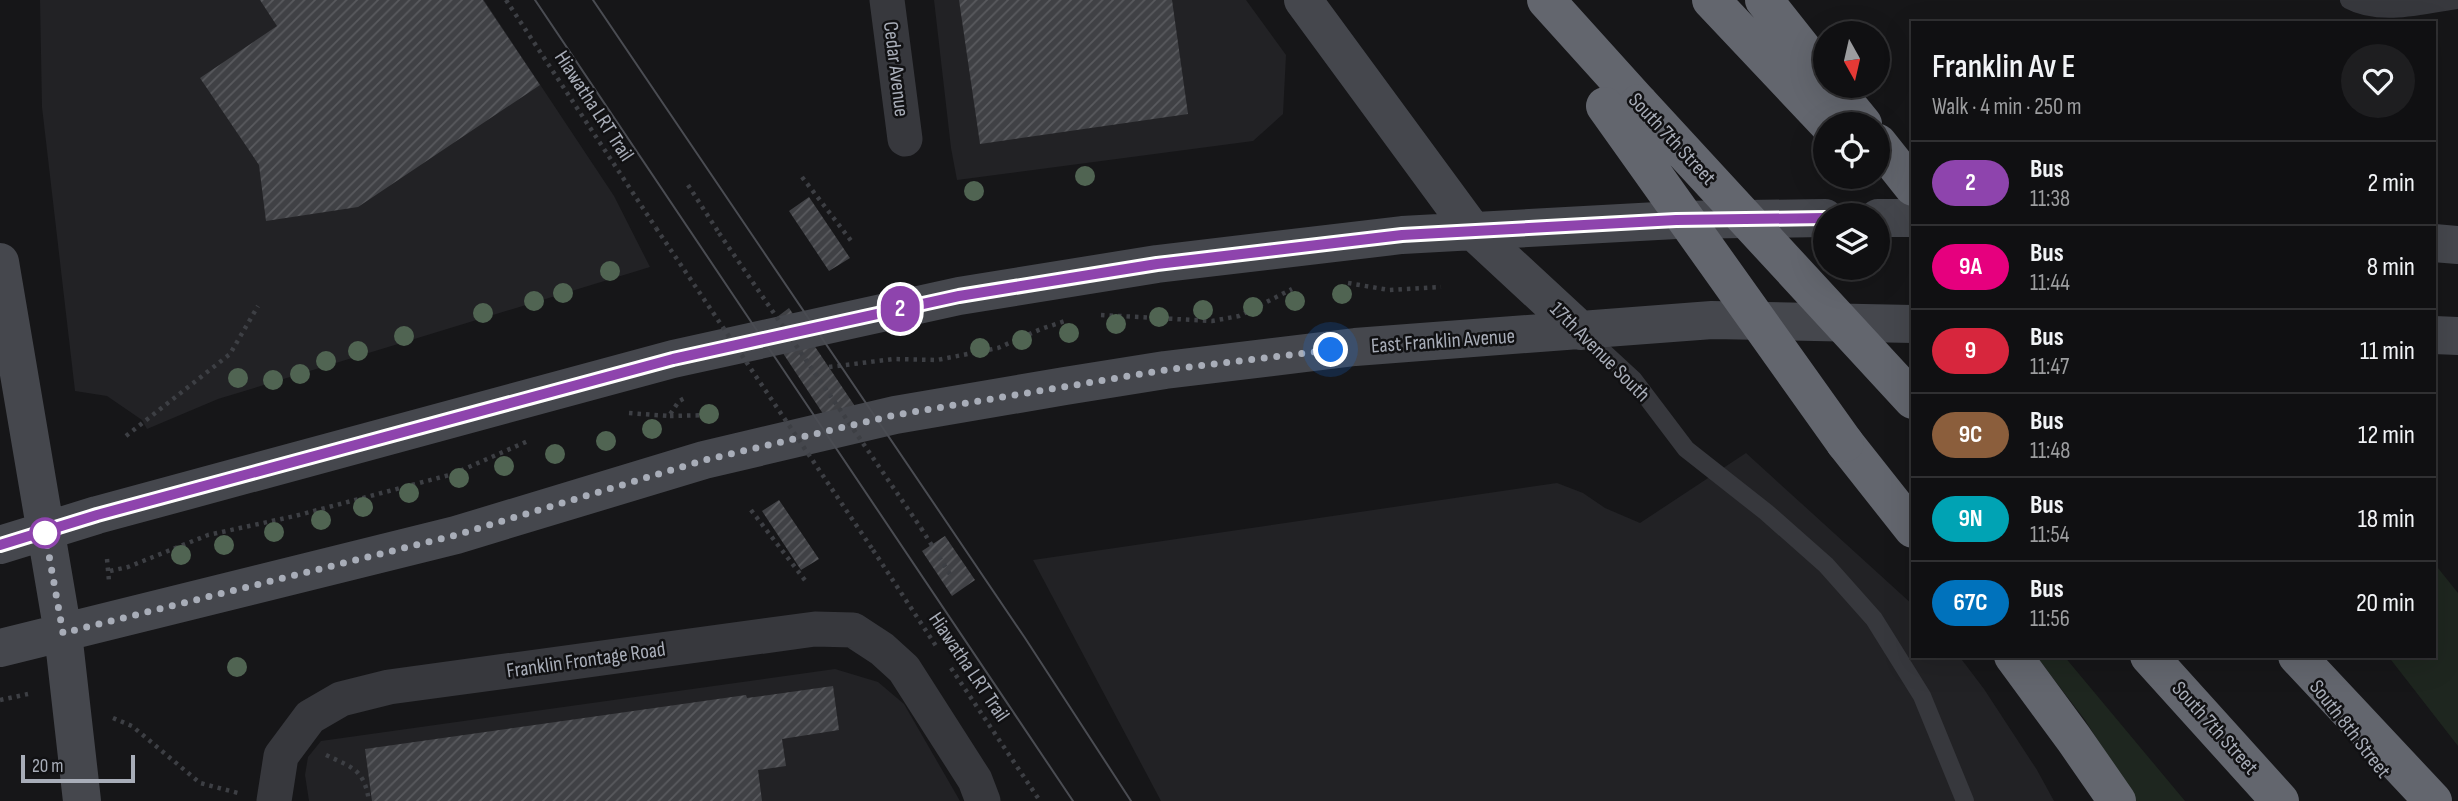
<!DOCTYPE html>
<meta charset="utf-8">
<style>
:root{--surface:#101012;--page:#1e1e20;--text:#f1f3f6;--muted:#9c9d9f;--line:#303032}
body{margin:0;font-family:"Sofia Sans Condensed",sans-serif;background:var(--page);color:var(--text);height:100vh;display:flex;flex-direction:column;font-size:26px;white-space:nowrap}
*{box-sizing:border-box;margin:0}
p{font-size:23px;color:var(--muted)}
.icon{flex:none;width:38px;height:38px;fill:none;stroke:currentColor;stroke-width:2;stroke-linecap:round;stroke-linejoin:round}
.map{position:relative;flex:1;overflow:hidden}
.details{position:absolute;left:1911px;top:21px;width:525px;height:637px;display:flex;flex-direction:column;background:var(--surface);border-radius:0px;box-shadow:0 7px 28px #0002,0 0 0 2px var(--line)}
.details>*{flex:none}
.badge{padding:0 14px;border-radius:23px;font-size:24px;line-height:46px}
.needle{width:46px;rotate:172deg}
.controls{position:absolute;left:1813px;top:21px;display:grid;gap:14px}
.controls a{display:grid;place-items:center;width:77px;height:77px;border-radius:50%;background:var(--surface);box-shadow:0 7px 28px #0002,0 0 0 2px var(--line);font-size:35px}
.scale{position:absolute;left:21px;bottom:18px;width:114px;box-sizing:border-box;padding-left:7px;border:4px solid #a8adb8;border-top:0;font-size:19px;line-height:24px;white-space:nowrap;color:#a8adb8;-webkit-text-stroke:5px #111113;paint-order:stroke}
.you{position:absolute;width:35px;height:35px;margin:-18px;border:5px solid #fff;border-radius:50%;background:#1a73e8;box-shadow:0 0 0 10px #1a73e833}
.map>.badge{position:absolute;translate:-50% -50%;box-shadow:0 0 0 4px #fff}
.round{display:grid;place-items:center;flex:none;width:74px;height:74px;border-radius:37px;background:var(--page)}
.head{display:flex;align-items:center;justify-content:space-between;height:119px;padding:0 21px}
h1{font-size:33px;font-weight:600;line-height:52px}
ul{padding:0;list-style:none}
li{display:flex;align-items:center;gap:21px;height:84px;padding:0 21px;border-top:2px solid var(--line)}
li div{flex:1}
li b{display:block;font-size:26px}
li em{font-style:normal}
li .badge{min-width:77px;font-weight:700;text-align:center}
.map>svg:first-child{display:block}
.built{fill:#222225}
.grass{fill:#1e261f}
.building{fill:url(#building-hatch)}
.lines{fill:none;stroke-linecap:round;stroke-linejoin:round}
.path{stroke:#3d3f44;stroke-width:4.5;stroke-dasharray:3.5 5;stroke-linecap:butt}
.lane{stroke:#37383d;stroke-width:18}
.street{stroke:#37383d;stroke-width:35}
.secondary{stroke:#45474d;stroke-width:38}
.highway{stroke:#63666e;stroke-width:38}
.tram{stroke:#4a4c52;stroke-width:2}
.path-bridge{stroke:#3d3f44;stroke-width:4.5;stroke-dasharray:3.5 5;stroke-linecap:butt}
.highway-bridge{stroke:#63666e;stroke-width:38}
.tree{fill:#506452}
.line-casing{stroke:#fff;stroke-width:16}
.line{stroke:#8e44ad;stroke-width:10}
.walk{stroke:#a8adb8;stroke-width:7;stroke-dasharray:0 12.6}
.stop-dot{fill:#fff;stroke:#8e44ad;stroke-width:3.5}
.labels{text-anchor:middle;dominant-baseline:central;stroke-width:5;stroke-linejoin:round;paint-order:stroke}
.street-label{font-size:21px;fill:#a8adb8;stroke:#111113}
</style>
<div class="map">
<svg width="2458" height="801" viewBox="0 0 2458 801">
<defs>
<pattern id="building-hatch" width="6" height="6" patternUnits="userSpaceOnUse" patternTransform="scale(1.75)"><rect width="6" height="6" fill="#404145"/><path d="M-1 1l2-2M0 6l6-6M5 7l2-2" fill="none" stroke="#595a5e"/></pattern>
</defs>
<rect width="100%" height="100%" fill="#161618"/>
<path class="built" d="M40,0h444l130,196 36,71 -432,132 -71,30 -5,-9 -35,-24 -32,-5 -33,-284z
M934,0h312l40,55 -3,59 -30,27 -296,39 -6,-32z
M1746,453l167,152v51h46l25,33 53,81 17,31h-893l-128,-241 524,-77 26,10 22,15 35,15z
M835,669l43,13 26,22 56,97h-651l-4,-26 3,-18 13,-16z"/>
<path class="grass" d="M2434,563l24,30v153l-70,-90h46z
M2036,656h28l121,145h-49l-51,-81z"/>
<path class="building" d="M260,0h223l57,85 -182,122 -92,14 -7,-56 -59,-87 77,-52z
M959,0h213l16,114 -208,30z
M809,197l41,61 -21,13 -40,-60z
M789,308l78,116 -26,17 -76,-115z
M779,500l40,59 -18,11 -39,-59z
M945,536l30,44 -23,16 -30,-45z
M833,686l6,44 -57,9 4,27 -28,4 4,31h-390l-7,-52 381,-54 1,3z"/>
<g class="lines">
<path class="path" d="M506,0l150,228
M802,177l50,65
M688,185l31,48
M1348,283l41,7 52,-3
M1101,315l111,6 27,-5 53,-27
M829,367l65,-8 43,1 61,-12 43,-19 24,-8
M629,413l40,3 10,-15 6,-3
M670,416l43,-1
M126,436l104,-82 28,-48
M751,510l56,73
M921,528l30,48
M873,550l63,96
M107,559l2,22
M110,571l18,-4 80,-32 87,-19 158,-42 75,-33
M951,668l89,133
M0,700l28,-6
M113,718l19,8 68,57 38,10
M326,755c27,13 38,14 43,46"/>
<path class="lane" d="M2349,0c31,17 75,5 107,0
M1581,331l52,48 53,70 80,63 60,53 48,54 48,77 43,105"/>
<path class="street" d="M887,0l18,139
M274,801l7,-45 29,-39 31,-18 48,-12 426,-58 38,1 29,19 22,20 71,111 8,21"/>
<path class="secondary" d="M1303,0l169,230 109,101
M1878,218h35
M2434,243l24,2
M0,262l63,371 19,168
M2434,335l24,1
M0,545l97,-30 576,-156 286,-63 198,-32 245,-29 274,-15 149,-2
M0,648l456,-113 248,-75 191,-45 170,-29 100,-16 190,-23 357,-27 201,4"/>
<path class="highway" d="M1546,0l93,103
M1711,0l117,124
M1764,0l61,77
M1832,86l31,38
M1878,143l35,44
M1845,443l68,86
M2013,656l61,83 43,62
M2149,656l131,145
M2297,656l136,145"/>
<path class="tram" d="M535,0l538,801
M593,0l432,638 106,163"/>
<path class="path-bridge" d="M656,228l217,322
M719,233l202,295"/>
<path class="highway-bridge" d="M1639,103l274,297
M1605,106l240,337"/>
</g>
<g class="tree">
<circle cx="1085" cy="176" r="10"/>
<circle cx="974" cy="191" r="10"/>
<circle cx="610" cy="271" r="10"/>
<circle cx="563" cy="293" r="10"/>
<circle cx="1342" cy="294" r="10"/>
<circle cx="534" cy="301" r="10"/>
<circle cx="1295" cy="301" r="10"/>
<circle cx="1253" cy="307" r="10"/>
<circle cx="1203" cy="310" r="10"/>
<circle cx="483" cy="313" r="10"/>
<circle cx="1159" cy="317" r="10"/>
<circle cx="1116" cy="324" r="10"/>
<circle cx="1069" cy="333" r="10"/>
<circle cx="404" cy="336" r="10"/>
<circle cx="1022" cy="340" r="10"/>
<circle cx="980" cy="348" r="10"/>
<circle cx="358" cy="351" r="10"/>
<circle cx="326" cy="361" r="10"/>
<circle cx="300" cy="374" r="10"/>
<circle cx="238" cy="378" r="10"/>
<circle cx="273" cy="380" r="10"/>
<circle cx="709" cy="414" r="10"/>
<circle cx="652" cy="429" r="10"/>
<circle cx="606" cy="441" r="10"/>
<circle cx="555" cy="454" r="10"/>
<circle cx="504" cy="466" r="10"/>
<circle cx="459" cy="478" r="10"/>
<circle cx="409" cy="493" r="10"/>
<circle cx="363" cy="507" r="10"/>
<circle cx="321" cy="520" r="10"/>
<circle cx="274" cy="532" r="10"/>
<circle cx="224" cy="545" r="10"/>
<circle cx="181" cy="555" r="10"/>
<circle cx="237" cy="667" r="10"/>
</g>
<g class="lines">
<defs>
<path id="line" d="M0,545l97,-30 576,-156 286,-63 198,-32 245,-29 274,-15 149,-2"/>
</defs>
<use href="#line" class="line-casing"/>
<use href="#line" class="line"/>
<path class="walk" d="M45,533l18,100 393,-98 249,-75 190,-45 270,-45 166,-20"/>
</g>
<circle class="stop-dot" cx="45" cy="533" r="14"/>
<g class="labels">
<g class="street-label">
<text transform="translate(896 69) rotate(83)">Cedar Avenue</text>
<text transform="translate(594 106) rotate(57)">Hiawatha LRT Trail</text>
<text transform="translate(1672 139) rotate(47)">South 7th Street</text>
<text transform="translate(1443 341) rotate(-4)">East Franklin Avenue</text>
<text transform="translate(1600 352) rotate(45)">17th Avenue South</text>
<text transform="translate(586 660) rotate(-8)">Franklin Frontage Road</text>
<text transform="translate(969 667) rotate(56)">Hiawatha LRT Trail</text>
<text transform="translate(2215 728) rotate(48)">South 7th Street</text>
<text transform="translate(2350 729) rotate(52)">South 8th Street</text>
</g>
</g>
</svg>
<div class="controls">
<a><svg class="needle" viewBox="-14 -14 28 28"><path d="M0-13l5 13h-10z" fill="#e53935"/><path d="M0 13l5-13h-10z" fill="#9c9d9f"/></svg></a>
<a><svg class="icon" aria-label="locate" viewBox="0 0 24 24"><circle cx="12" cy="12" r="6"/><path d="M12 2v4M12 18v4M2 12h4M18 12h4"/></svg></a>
<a><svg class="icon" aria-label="layers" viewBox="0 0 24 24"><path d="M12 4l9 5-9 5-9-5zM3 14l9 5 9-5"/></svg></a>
</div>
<div class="scale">20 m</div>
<div class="you" style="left:1331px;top:350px"></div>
<b class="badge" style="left:900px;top:309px;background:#8e44ad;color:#fff">2</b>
<section class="details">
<div class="head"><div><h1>Franklin Av E</h1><p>Walk · 4 min · 250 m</p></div><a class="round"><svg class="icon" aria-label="heart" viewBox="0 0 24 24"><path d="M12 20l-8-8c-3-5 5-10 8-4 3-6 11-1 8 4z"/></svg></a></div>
<ul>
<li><span class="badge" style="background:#8e44ad;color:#fff">2</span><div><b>Bus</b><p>11:38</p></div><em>2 min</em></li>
<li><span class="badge" style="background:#e6007e;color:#fff">9A</span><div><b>Bus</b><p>11:44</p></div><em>8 min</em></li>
<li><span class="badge" style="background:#d7263d;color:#fff">9</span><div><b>Bus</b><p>11:47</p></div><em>11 min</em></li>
<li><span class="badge" style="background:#8b5e3c;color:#fff">9C</span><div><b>Bus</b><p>11:48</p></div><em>12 min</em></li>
<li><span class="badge" style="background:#00a3b4;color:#fff">9N</span><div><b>Bus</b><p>11:54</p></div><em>18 min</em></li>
<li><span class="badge" style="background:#0072bc;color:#fff">67C</span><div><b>Bus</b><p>11:56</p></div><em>20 min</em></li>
</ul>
</section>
</div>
